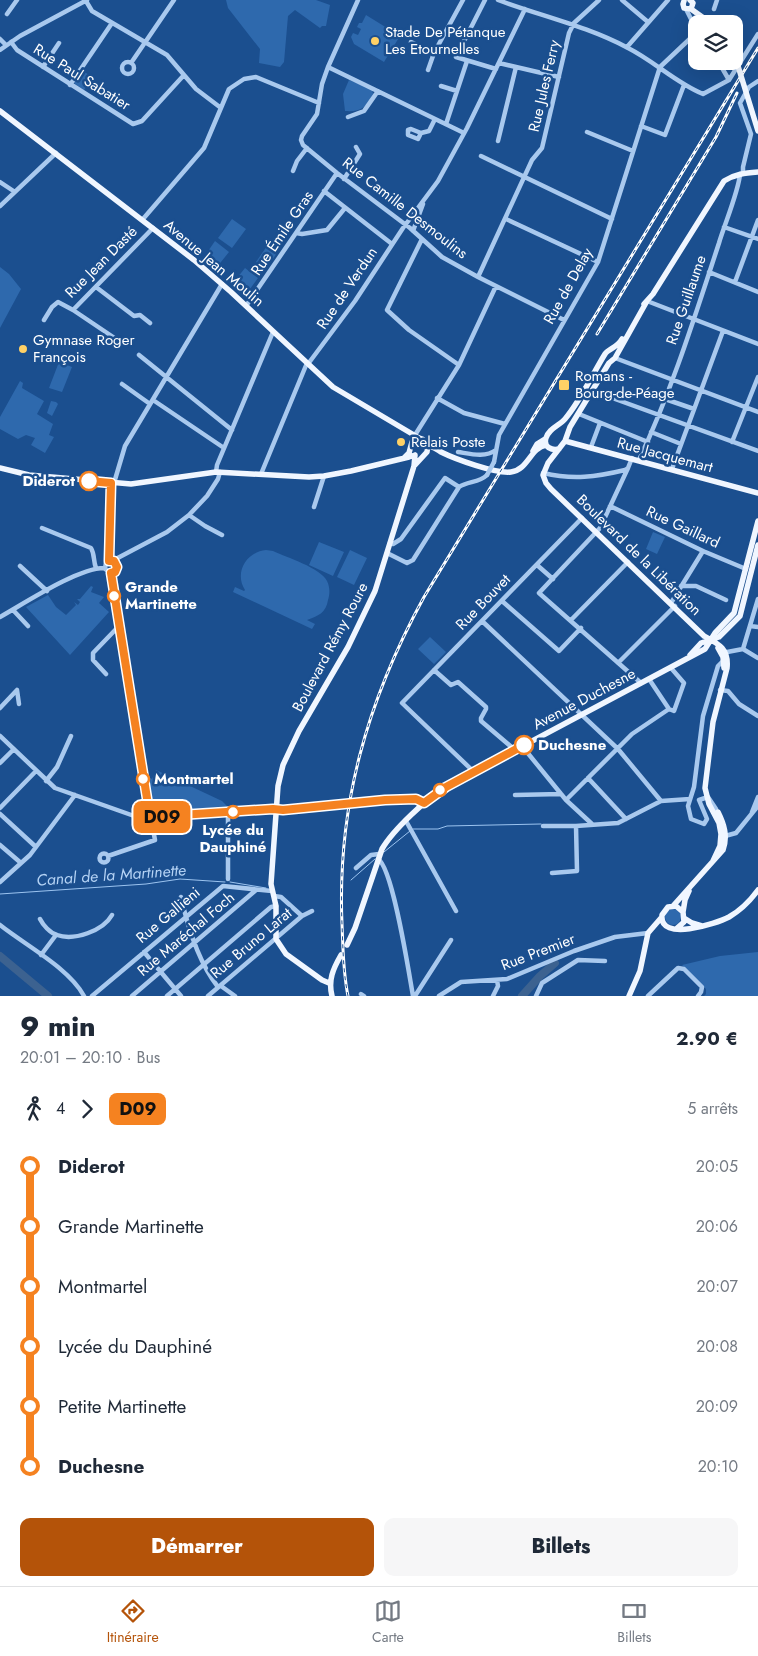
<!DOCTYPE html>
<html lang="fr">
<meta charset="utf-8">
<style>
:root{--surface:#fff;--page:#f6f6f7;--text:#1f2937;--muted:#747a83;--line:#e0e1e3;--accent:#b45309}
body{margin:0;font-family:Jost,sans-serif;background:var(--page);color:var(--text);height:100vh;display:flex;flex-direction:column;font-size:19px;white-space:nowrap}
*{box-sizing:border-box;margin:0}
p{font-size:16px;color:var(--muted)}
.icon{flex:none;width:28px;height:28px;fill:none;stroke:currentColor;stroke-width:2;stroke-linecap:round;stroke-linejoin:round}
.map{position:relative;height:996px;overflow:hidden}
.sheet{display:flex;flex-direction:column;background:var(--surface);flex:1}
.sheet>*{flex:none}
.badge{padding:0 10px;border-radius:8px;font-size:18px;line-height:32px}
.controls{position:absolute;left:688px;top:15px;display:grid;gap:10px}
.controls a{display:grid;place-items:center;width:55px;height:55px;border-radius:10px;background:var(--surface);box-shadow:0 5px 20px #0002;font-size:25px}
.map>.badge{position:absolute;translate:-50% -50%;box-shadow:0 0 0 2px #fff}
.legs{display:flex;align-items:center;gap:8px;height:55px;padding:0 20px;font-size:16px}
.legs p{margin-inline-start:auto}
.headline{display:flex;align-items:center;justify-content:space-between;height:85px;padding:0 20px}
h1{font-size:28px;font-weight:800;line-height:38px}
.action{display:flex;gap:10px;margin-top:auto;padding:10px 20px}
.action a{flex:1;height:58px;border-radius:10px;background:var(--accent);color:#fff;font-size:20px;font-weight:800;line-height:58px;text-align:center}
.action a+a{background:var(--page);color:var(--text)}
ul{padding:0 20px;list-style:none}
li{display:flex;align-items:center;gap:18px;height:60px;font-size:19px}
li i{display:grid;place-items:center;width:8px;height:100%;margin:0 6px;background:currentColor}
li i::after{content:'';width:12px;height:12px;margin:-6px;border:4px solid;border-radius:50%;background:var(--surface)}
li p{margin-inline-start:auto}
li:first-child i{background:linear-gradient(#0000 50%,currentColor 0)}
li:last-child i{background:linear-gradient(currentColor 50%,#0000 0)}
.tab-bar{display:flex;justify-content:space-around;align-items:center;height:70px;border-top:1px solid var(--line);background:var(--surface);font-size:14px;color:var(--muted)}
.tab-bar a{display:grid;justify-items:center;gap:2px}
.tab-bar .selected{color:var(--accent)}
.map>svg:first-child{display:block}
.green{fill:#2e69ad}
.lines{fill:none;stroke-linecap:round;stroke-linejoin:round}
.stream{stroke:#9cc4f0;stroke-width:1}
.river{stroke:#3c6290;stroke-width:8}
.minor{stroke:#a9c9ee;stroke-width:4.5}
.major{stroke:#f0f6ff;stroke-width:5.5}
.rail-casing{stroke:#fff;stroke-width:3}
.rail{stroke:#1b4f8f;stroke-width:1;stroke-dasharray:4;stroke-linecap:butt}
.minor-bridge{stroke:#a9c9ee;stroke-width:4.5}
.major-bridge{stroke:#f0f6ff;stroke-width:5.5}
.line-1-casing{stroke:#fff;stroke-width:11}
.line-1{stroke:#f58220;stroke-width:8}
.poi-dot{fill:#ffd166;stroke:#1b4f8f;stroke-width:2}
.stop-1-dot{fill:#fff;stroke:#f58220;stroke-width:2.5}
.labels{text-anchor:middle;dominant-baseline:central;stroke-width:5;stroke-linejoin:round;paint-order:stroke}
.poi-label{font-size:15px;fill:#fff;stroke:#1b4f8f;text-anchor:start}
.street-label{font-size:15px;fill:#fff;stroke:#1b4f8f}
.stop-label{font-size:15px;font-weight:bold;fill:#fff;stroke:#1b4f8f;text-anchor:start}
.water-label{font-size:16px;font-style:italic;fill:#b5d3f5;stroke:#1b4f8f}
</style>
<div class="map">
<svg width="758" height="996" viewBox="0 0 758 996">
<rect width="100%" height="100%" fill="#1b4f8f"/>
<path class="green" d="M226,0h90l14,5 -4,21h-4l-2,2 -25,-18 -7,6 -4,46 -4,5 -21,-4 1,-14 -32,-41z
M366,15l34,21 -16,26 -30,-18 -3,-7 2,-4 5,2 3,-6 -4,-2 2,-4h3z
M82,70l11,8 -9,12 -9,-6 -1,-3z
M349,80l23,9 1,5c-7,14 -12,18 -28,17l-2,-17z
M232,219l14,10 -14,19 -14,-10z
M215,241l14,11 -12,15 -13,-10z
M267,246l10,7 -11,16 -10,-7z
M0,267l9,7 12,15 -21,39z
M245,268l13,10 -11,15 -14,-10z
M59,362l13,5 -10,25 -13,-4z
M20,381l3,2 -1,5 22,13 -7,13 16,10 -4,11 5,2 -9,16 -14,-8 4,-7 -9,-3 -8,4 -18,-10v-12z
M51,401l5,1 2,2 -6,12 -5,-3z
M653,532l12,5 -8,17 -11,-5z
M319,542l25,10 -11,24 -24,-11z
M266,550l7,1c13,6 48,17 54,30 3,6 3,13 1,19 -2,13 -10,16 -21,20l8,4 -3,5 -79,-37 2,-5 9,4 1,-1c-11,-17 1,-38 21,-40z
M350,550l17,8 -13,27 -17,-8z
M91,586l2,1 -2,5 13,5 -5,6 10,9 -39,43 -44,-48 22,-12 8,12 10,8 10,-10 -2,-3 4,3 2,-3 -3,-3h3z
M430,637l16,15 -12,12 -16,-15z
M156,770l66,31 5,5 -72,7 -3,-4 -4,-32 4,2z
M665 917a8 8 0 1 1 16 0a8 8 0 1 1-16 0Z
M758,952v44h-54l2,-2v-5l-24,-24 38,-9z"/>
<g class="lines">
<path class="stream" d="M413,829h25l9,-3 94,-2
M384,852l26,-21
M351,880l24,-21
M230,882l36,6
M0,894l146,-10 34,-5 45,3"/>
<path class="river" d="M0,956l48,40
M522,996l18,-20 15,-13"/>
<path class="minor" d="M358,0l-30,67 -6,17 -5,30 -15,22 -1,4 2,5 34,28 73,55 32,29 36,20 86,43
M485,0l-29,57 40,12
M498,0c43,16 89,26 130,48 26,13 48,35 75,46l26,-14 29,-46
M622,0l26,22
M86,1l6,10 75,44 29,34 25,19
M686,9l10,20
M714,9l3,-9
M7,14l10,-14
M0,39l6,6
M11,42l6,8 116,74 9,-3 42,-46
M411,42l23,11
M627,47l41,-47
M0,50l20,-14 67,-36
M718,61l11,19
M122 68a6 6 0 1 1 12 0a6 6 0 1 1-12 0Z
M131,63l43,-63
M499,63l60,14
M43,67l16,-24
M328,67l136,66
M428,70l6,-17 29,-53
M70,85l42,-62
M441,86l16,5
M348,117l16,-6 14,-20
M446,124l21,-63
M641,126l24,9 19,-50
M587,132l46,19
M421,133l-3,6 -10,-4v-5l3,-1 10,4 8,-2 6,-12
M498,141l18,-74
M481,156l131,63
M293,171l4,-10 10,-13
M743,173v-6l8,-33 -11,-31 9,-16 9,-6
M344,179l16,-25 -4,-7
M0,182l15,10
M324,191l68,53
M0,206l56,-53
M143,219l61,-71 25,-59 15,-10 12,-2 63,26
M506,219l92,43
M724,227l34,12
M413,231l10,-27
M296,233l6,1 25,-4 18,-22
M422,239l-35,71 22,20 50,35
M709,272l49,20
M478,277l54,-117 10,-12 27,-115 5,-10 25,-23
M735,282l23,-62
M96,287l38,29 6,-1 10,8
M647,301l111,43
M246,306l91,-133
M73,310l46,31
M44,320l8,-13 6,-5 15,8 80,-82
M139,355l93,75
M615,358l143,54
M308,364l47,-63 48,-73 35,-47 29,-53 58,-119
M122,384l28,20
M593,391l165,60
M437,398l27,15 41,11
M665,399l29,10
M153,400l71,48
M579,414l69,28
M651,432l30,12
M415,435l44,-70 37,-79
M732,442l26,-65
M591,447l9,-24
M458,452c13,2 27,6 38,-2
M639,460c33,-70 56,-144 80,-217 5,-17 20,-53 21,-69
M494,462l5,-27 99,-173 62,-195 36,-34
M628,468l-28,60 -61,65 102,90
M672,469l51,-138
M216,472l1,-7 56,-133
M543,473c30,7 53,4 82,-3l3,-2 4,-10
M261,474l46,-111
M114,483l11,-37 97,-162
M610,506l93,45 43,18
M314,507l10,-31
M189,515l16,11 17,9
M42,528l49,20c4,7 2,12 5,20
M390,543l3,1 8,-5 44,-61 14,9
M387,553l20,10 6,-3 46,-73c9,-6 20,-4 28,-12
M109,561l2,-78
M537,565l16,14
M20,566l27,25
M111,573l-6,-4 1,-7 6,-1 55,-29 22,-17 18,-19 11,-17 2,-7
M111,573c5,-1 7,-4 5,-9l-4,-3
M681,586h15l30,14
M502,601l57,50 22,-23
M671,603l32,-52
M13,610l15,16
M0,617c25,-14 78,-49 104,-49
M571,620l57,-58
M482,621l136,128 43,52
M750,626l8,1
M743,649l15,-50
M722,653l21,-4 15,9
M618,663l57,-57
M434,670l17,15 7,-3 28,25v2l-5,9v3l34,29
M106,674l-13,-14v-7l26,-27
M649,679l20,30 5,2 10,-28 -13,-15
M720,690l8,1 11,13 19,12
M0,708l17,-18 2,14
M0,736l55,52 82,29 146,-7 64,-7
M522,746l44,54 26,24
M0,763l14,-14
M474,772l-72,-69 180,-185
M588,778l38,41
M46,781l11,-14 14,-31
M515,795l46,-1
M566,800l66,-66 37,-25
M354,802l62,-3 8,4
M0,808l36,-37
M716,809l-8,-12 -9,3 8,19 -3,5 -13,-5 -3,-13 6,-19 9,-71 15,-50 6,-6
M752,812l6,-15
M0,814l36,33
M406,821l50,90
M543,826h33
M725,836l11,-3 22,-27
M0,845l21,18
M99.5 858a4.5 4.5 0 1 1 9 0a4.5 4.5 0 1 1-9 0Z
M108,856l47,-16 -13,-70 -31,-197
M378,859c15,9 31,115 35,137
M356,868l15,-13 8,-1
M552,873l25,-2 -1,-45 42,-3 43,-22 29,-2
M228,879v-66
M0,882l30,-27 45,-60
M274,896l7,1 21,19
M181,897c7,31 18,66 37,90
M40,919c3,6 10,14 17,16 17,6 46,-4 55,-20
M0,925c25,20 69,43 84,71
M144,952l37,44
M41,955l15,-20
M221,986l14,10
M361,994l3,2
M92,996l131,-110 49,5
M132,996l124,-106
M167,996l104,-89 5,-1
M208,996l94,-80 10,-5
M415,996l36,-56
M439,996l22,-14 46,-3 67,-28 41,-14 33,-4
M493,996l5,-10 -1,-6
M536,996l6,-13 36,-23 27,1
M648,996l30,-28 6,1 18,18 -1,5 -3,4"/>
<path class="major" d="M690,0l3,3 -2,6
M684,1l-1,3 1,4 7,1
M691,9l21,15
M0,111l194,149 37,32 102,95 86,51c6,1 5,3 9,6 3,3 9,5 13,8 14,7 55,22 70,20 17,-2 19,-24 35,-27
M647,301l-32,57 -6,5 -39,64 -5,14 -17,22 -5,12 3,8 5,6 153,147c15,8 25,13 23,32l-14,54 -8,66 4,16 10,19 2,11 -1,12 -7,15
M644,304l9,-10 71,-113c11,-7 21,-8 34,-9
M565,441l193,52
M559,449c-7,2 -16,-2 -13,-11 3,-10 13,-12 19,-19 16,-19 27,-44 40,-65 3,-5 12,-6 17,-15
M533,451l4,-7 8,-5
M404,458l5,-5 3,-11 7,-4
M415,465l12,-13 1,-8
M0,468l29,7 102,9 85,-12 93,5 15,-1 27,-5 58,-14 6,-2
M718,648l5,9 1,11
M690,655l11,-12 18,-6 21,-21 18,-71
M673,906l50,-56c5,-14 1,-26 -5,-38
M683,912l2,-12 4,-9
M684,918l8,5 10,3
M676,929l8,-7 -1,-10 -7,-6 -8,1 -6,8c-3,27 54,9 67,2 12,-7 21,-16 29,-27
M347,945l8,-17 27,-79c11,-19 45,-51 64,-62l259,-138 10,-16 19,-20 24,-92
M329,983l-7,-3 -36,-26 -10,-15v-33l-5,-22 7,-98 5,-21 16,-34 49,-84 27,-56 39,-125 1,-11
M332,996c-4,-16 1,-27 9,-41
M629,996l11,-25 8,-38 13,-15"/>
<defs>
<path id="rail" d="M597,334l119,-197 21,-44
M348,996c-5,-24 -5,-48 -6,-72 -5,-118 25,-223 82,-327l334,-549"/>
</defs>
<use href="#rail" class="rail-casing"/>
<use href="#rail" class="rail"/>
<path class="minor-bridge" d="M487,475l7,-13"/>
<path class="major-bridge" d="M734,53l24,78"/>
</g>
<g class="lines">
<defs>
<path id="line-1" d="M89,481l22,2 -2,78h5l3,6 -2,5 -4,1 39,244 123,-8 10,1 102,-10 31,-1 8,4 22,-16 78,-42"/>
</defs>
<use href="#line-1" class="line-1-casing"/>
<use href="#line-1" class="line-1"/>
</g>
<g class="poi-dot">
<circle cx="375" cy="41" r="5"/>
<circle cx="23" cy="349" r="5"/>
<rect x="558" y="379" width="12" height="12" rx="2.5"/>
<circle cx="401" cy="442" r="5"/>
</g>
<g class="stop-1-dot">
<circle cx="89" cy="481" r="9"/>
<circle cx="114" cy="596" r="6"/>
<circle cx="524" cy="745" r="9"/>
<circle cx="143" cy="779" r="6"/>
<circle cx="440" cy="790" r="6"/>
<circle cx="233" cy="812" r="6"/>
</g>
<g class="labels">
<g class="poi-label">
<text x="385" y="32">Stade De Pétanque<tspan x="385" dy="17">Les Etournelles</tspan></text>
<text x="33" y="340">Gymnase Roger<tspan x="33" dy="17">François</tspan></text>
<text x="575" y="376">Romans -<tspan x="575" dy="17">Bourg-de-Péage</tspan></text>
<text x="411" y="442">Relais Poste</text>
</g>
<g class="street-label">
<text transform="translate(82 77) rotate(32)">Rue Paul Sabatier</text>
<text transform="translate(544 86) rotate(-77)">Rue Jules Ferry</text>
<text transform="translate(405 208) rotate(38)">Rue Camille Desmoulins</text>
<text transform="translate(282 233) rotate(-56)">Rue Émile Gras</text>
<text transform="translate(101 262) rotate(-45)">Rue Jean Dasté</text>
<text transform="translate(214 263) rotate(40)">Avenue Jean Moulin</text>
<text transform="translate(568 286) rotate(-61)">Rue de Delay</text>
<text transform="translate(347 288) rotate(-56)">Rue de Verdun</text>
<text transform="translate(686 300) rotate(-71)">Rue Guillaume</text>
<text transform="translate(665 455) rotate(15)">Rue Jacquemart</text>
<text transform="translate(683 527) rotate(25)">Rue Gaillard</text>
<text transform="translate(639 555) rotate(44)">Boulevard de la Libération</text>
<text transform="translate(483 602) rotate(-46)">Rue Bouvet</text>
<text transform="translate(330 647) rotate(-62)">Boulevard Rémy Roure</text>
<text transform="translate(584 699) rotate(-28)">Avenue Duchesne</text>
<text transform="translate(168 915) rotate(-40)">Rue Gallieni</text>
<text transform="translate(186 934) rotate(-40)">Rue Maréchal Foch</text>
<text transform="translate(251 943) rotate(-40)">Rue Bruno Larat</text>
<text transform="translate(538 952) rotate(-21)">Rue Premier</text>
</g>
<g class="stop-label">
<text x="75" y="481" text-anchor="end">Diderot</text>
<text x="125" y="587">Grande<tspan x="125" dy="17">Martinette</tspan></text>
<text x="538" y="745">Duchesne</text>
<text x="154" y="779">Montmartel</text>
<text x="233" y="830" text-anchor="middle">Lycée du<tspan x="233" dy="17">Dauphiné</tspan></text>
</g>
<g class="water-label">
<text transform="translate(111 875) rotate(-4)">Canal de la Martinette</text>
</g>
</g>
</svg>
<div class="controls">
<a><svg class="icon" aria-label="layers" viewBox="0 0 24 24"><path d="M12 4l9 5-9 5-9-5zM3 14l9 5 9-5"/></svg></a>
</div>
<b class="badge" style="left:162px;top:817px;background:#f58220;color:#111">D09</b>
</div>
<section class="sheet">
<div class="headline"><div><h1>9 min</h1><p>20:01 – 20:10 · Bus</p></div><b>2.90 €</b></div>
<div class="legs"><svg class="icon" aria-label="walk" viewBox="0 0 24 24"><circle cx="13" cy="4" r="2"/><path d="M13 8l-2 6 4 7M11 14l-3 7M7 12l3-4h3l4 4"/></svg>4<svg class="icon" aria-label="forward" viewBox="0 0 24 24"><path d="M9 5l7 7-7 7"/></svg><b class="badge" style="background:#f58220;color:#111">D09</b><p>5 arrêts</p></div>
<ul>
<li><i style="color:#f58220"></i><b>Diderot</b><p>20:05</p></li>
<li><i style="color:#f58220"></i><span>Grande Martinette</span><p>20:06</p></li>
<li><i style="color:#f58220"></i><span>Montmartel</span><p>20:07</p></li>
<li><i style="color:#f58220"></i><span>Lycée du Dauphiné</span><p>20:08</p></li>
<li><i style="color:#f58220"></i><span>Petite Martinette</span><p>20:09</p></li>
<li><i style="color:#f58220"></i><b>Duchesne</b><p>20:10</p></li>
</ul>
<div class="action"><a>Démarrer</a><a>Billets</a></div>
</section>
<nav class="tab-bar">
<a class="selected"><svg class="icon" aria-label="directions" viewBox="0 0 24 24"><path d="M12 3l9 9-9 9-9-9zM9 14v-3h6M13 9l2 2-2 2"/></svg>Itinéraire</a>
<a><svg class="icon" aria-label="map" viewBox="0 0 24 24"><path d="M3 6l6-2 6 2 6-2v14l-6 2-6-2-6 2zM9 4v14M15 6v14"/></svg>Carte</a>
<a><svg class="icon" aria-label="tickets" viewBox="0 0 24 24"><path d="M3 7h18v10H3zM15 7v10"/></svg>Billets</a>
</nav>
